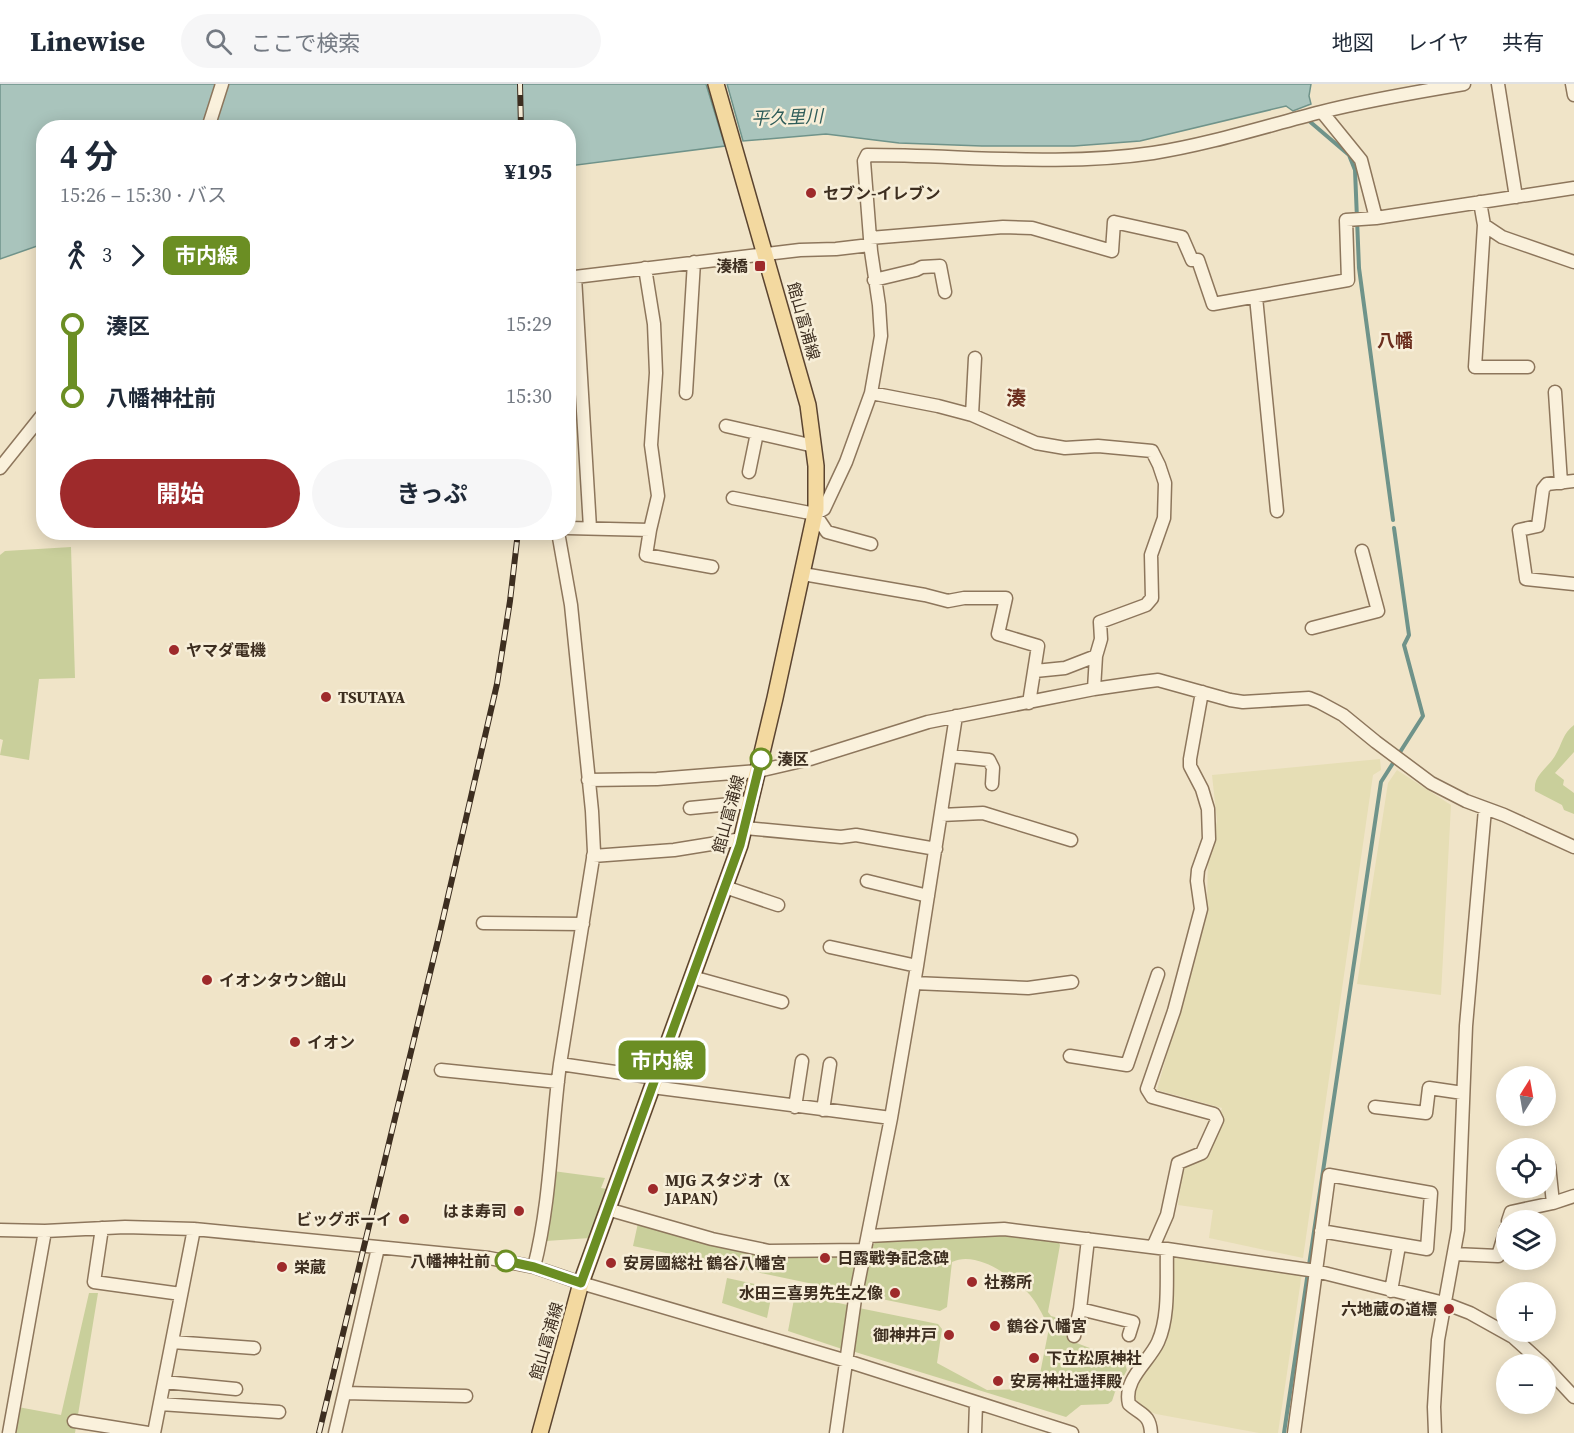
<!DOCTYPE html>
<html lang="ja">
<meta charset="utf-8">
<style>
:root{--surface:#fff;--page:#f6f6f7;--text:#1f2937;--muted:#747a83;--line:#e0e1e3;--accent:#9e2a2b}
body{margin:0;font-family:"Source Serif 4","Noto Sans JP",serif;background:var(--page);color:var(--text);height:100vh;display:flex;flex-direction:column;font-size:22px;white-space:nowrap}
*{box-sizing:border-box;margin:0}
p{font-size:20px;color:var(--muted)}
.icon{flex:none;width:33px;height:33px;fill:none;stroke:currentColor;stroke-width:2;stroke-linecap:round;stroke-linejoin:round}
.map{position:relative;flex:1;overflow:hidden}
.side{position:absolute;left:36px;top:36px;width:540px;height:420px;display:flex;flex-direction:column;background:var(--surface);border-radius:24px;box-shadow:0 3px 15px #0003}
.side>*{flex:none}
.badge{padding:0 12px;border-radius:9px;font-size:21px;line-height:39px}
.needle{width:39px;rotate:11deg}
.controls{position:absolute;left:1496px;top:982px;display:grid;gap:12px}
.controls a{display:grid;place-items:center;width:60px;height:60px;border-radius:50%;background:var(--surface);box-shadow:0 3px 15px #0003;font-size:30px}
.map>.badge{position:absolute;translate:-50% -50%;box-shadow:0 0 0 3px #fff}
.legs{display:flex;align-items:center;gap:9px;height:66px;padding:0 24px;font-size:20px}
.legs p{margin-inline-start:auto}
.headline{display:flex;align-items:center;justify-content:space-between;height:102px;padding:0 24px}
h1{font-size:33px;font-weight:700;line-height:45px}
.action{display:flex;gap:12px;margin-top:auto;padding:12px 24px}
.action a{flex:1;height:69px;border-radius:36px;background:var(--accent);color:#fff;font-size:24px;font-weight:700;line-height:69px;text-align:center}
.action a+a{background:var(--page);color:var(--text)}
ul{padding:0 24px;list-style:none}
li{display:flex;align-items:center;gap:21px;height:72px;font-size:22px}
li i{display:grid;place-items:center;width:9px;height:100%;margin:0 8px;background:currentColor}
li i::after{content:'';width:15px;height:15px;margin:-8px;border:4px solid;border-radius:50%;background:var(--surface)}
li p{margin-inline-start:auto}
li:first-child i{background:linear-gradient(#0000 50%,currentColor 0)}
li:last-child i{background:linear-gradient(currentColor 50%,#0000 0)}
header{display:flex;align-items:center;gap:36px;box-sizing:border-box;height:84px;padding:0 30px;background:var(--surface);border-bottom:2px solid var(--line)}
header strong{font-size:28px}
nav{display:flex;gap:33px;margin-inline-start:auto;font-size:21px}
.search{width:420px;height:54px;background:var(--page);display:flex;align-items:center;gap:15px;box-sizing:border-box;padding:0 21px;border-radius:33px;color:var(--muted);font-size:22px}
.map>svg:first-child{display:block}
.farmland{fill:#e6deb5}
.green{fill:#c9cf9b}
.water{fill:#a9c4bc;stroke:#6f938a;stroke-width:1.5}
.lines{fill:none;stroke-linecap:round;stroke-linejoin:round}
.stream{stroke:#6f938a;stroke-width:4}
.minor-casing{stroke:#8d765c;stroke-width:15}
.major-casing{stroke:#5b4430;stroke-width:18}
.minor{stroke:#faf1dc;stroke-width:12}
.major{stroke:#f3d9a0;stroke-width:15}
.rail-casing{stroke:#3d2e20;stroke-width:6}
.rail{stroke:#f7eed8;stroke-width:4;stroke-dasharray:11;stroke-linecap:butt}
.line-1-casing{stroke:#fff;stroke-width:14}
.line-1{stroke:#6b8e23;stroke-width:9}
.poi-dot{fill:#9e2a2b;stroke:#f7eed8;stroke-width:2}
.stop-1-dot{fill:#fff;stroke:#6b8e23;stroke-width:3}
.labels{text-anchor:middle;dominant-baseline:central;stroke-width:5;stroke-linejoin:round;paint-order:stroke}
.poi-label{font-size:16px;font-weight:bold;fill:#3d2e20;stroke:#f7eed8;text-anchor:start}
.street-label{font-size:16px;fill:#3d2e20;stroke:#f7eed8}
.stop-label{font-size:16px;font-weight:bold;fill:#3d2e20;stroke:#f7eed8;text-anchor:start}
.water-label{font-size:18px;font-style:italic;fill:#2f5d5a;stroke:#f7eed8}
.neighbourhood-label{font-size:18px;font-weight:bold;fill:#6b2e1e;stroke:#f7eed8}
.quarter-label{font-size:20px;font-weight:bold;fill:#6b2e1e;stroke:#f7eed8}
</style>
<header>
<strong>Linewise</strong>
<div class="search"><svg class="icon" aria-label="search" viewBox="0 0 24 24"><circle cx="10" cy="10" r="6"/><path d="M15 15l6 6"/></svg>ここで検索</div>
<nav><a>地図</a><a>レイヤ</a><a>共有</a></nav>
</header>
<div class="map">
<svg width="1574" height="1349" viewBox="0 0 1574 1349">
<rect width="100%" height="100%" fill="#f0e4c8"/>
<path class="farmland" d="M1380,675l1,11 -8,5 -70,483 -94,-20 4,-28 -35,-5 5,-37 27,-14 12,-46 -65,-18 50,-181 1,-57 9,-31 -5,-46z
M1397,686l54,35 -10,190 -84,-11 31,-201z
M1175,1172l127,17 -24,160h-19l-103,-19 -8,-3 -17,-16 20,-37 20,-101z"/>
<path class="green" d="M71,463l4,131 -36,1 -10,81 -29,-5 3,-15 -3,-1v-184l5,-4z
M1574,641v27l-19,21 9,7 -1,5 11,8v21l-10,-4 -2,-5 -27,-14c-2,-17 14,-23 21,-37 6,-10 7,-21 18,-29z
M553,1087l52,7 -4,10 6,1 -17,49 -44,3z
M638,1139l72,22 138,10 7,12 -4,25 -218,-46z
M1003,1148l54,7 3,6 -12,67 3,4 22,6 -3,16 4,4 50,19 3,9 -12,22 -3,9 -4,3 -27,1 -15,12 -214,-66 7,-43 79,16 4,5 -5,34 50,27 47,-1 4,-5 11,-56 -2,-5c-5,-9 -10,-20 -17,-28 -17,-18 -53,-45 -78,-33l-5,45 -7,4 -78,-16 7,-48 16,-10z
M727,1194l46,10 -6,30 -45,-15z
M89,1209h9l-23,140h-62l5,-26 43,8z
M795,1210l53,11 -6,44 -54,-18z"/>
<path class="water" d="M0,0h706l19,62 -156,20 -1,-38h-524l-1,116 -43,15z
M727,0h584l-2,12 2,8 -18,7 -7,-5 -146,35 -66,5h-92l-83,-3 -73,-9 -83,7z"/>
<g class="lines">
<path class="stream" d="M1308,36l41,35 6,15 4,98 34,252
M1284,1349l97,-651 42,-66 -19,-71 5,-10 -15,-107"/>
<defs>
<path id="minor" d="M1498,0l18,113
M1572,0l2,11
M1322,28l39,48 15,58
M208,44l14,-44
M1480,118l4,23 18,12 72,25
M1484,141l-9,142h53
M870,154l133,-11 29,1 80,23 2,-29 68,15 10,23h6l15,44 135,-24 -2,-60 30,-2 198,-30
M645,184l9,56 2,49 -5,72 7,51 -8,34
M874,196l42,-10 6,-3 18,-1 5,26
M1256,213l21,214
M1555,308l6,91
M686,309l8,-131
M871,309l67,13 34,9 64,28 29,5 33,-2 54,5 7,14 6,18 -1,35 -13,37 1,43 -6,7 -46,17 1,17 -5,17 -2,33
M972,331l3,-57
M726,342l88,20
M0,384l44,-55
M749,388l8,-39
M1574,397l-27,3 -4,5 -5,37 -19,4 7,49 48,5
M733,414l82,16 9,-5 22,-47 25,-69 10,-57 -2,-31 -8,-54 -7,-90 3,-6c95,0 192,12 286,-2 57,-9 113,-27 168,-41 47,-12 95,-20 143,-28
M815,430l12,18 44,12
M568,444l82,2 -4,25 66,12
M590,444l-15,-251 225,-27 36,-1 34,-4
M558,448l13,73 21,206 2,41 -34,212
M803,490l122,21 23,6 16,-3h42l-8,36 40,12 -9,57
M1312,544l66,-17 -16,-60
M1035,587l30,-3 31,-12
M951,672l38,4 4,8 -1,16
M588,696l69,-1 101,-8 52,-12 118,-37 166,-33 48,-7 16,-2 72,20 13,2 66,-4 10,4 24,13 33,27 55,41 35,18 38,14 70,32
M690,724l61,-6
M941,731l42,-2 88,27
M745,744l96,9 15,-2 80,14
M593,772l81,-6 68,-11
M867,797l61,15
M725,803l53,18
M483,839l100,1
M830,863l87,19
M692,893l90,25
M914,899l114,5 44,-6
M1070,972l57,9 31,-91
M441,986l117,12
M652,1003l239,31
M795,1023l7,-46
M1375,1023l51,6 3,-25 34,5
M823,1026l7,-46
M1549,1081l4,38
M607,1125l105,30 57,12 95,-1
M1508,1137l3,-9 42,-9 21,-7
M102,1144l-8,54 87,12
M0,1146l45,1 80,-4 69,2 295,29 45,9 47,16 266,78 225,72
M868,1152l136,-7 163,20 149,22 128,32 26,10 43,24 31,28
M1153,1163l14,-32 11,-52 24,-10 15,-33 -3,-6 -62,-17 -5,-8 27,-78 27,-102 -4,-28 1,-11 11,-31 -1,-30 -6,-20 -12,-23v-7l12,-67
M1454,1170l44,2 8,-27
M534,1183c17,-66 17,-136 26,-203l96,14
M1391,1207l8,-45
M1080,1225l53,13 -4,13
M1074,1252l6,-27 8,-70
M172,1258l82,6
M1545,1282l29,31
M164,1298l72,7
M345,1309l121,3
M160,1320l119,8
M74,1337l74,12
M9,1349l36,-202
M154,1349l40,-204
M335,1349l43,-185
M836,1349l19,-134 36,-181 26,-152 39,-250
M975,1349l1,-30
M1151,1349c-1,-19 -10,-18 -22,-29 -6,-25 20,-42 29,-62 12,-27 8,-64 9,-93
M1294,1349l35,-258 102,18 -4,56 -106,-18
M1435,1349l-1,-26 4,-67 20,-110 8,-204 19,-217"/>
<path id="major" d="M540,1349l41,-150 159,-438 35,-147 41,-189v-43l-8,-61 -92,-321"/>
</defs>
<use href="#minor" class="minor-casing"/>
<use href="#major" class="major-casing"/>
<use href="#minor" class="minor"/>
<use href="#major" class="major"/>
<defs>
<path id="rail" d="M520,0l1,44
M319,1349l119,-493 59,-256 13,-83 8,-69"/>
</defs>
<use href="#rail" class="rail-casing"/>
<use href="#rail" class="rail"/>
</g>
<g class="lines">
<defs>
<path id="line-1" d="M506,1177l28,6 47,16 159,-438 21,-86"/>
</defs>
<use href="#line-1" class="line-1-casing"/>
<use href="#line-1" class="line-1"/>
</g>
<g class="poi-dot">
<circle cx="811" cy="109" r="6"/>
<rect x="754" y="176" width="12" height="12" rx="3"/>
<circle cx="174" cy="566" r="6"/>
<circle cx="326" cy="613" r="6"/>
<circle cx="207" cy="896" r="6"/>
<circle cx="295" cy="958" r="6"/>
<circle cx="653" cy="1105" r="6"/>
<circle cx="519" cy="1127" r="6"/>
<circle cx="404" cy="1135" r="6"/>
<circle cx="825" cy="1174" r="6"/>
<circle cx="611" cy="1179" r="6"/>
<circle cx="282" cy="1183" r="6"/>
<circle cx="972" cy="1198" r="6"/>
<circle cx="895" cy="1209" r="6"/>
<circle cx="1449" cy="1225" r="6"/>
<circle cx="995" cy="1242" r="6"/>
<circle cx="949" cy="1251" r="6"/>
<circle cx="1034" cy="1274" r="6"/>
<circle cx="998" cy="1297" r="6"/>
</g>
<g class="stop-1-dot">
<circle cx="761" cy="675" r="10"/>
<circle cx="506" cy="1177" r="10"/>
</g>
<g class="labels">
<g class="poi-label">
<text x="823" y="109">セブン-イレブン</text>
<text x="748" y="182" text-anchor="end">湊橋</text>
<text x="186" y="566">ヤマダ電機</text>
<text x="338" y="613">TSUTAYA</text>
<text x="219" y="896">イオンタウン館山</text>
<text x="307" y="958">イオン</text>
<text x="665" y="1096">MJG スタジオ（X<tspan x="665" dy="18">JAPAN）</tspan></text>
<text x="507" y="1127" text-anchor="end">はま寿司</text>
<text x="392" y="1135" text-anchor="end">ビッグボーイ</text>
<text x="837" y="1174">日露戰争記念碑</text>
<text x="623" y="1179">安房國総社 鶴谷八幡宮</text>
<text x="294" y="1183">栄蔵</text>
<text x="984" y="1198">社務所</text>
<text x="883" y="1209" text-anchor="end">水田三喜男先生之像</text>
<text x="1437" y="1225" text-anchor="end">六地蔵の道標</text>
<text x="1007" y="1242">鶴谷八幡宮</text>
<text x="937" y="1251" text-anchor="end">御神井戸</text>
<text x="1046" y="1274">下立松原神社</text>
<text x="1010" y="1297">安房神社遥拝殿</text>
</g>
<g class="street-label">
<text transform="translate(804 237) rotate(74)">館山富浦線</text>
<text transform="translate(728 730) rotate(-75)">館山富浦線</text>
<text transform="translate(546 1257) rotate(-74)">館山富浦線</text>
</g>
<g class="stop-label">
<text x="777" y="675">湊区</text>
<text x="490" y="1177" text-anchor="end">八幡神社前</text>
</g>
<g class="water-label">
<text transform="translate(787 33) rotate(-2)">平久里川</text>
</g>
<g class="neighbourhood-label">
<text x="1395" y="256">八幡</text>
</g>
<g class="quarter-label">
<text x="1016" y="314">湊</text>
</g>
</g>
</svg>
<div class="controls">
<a><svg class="needle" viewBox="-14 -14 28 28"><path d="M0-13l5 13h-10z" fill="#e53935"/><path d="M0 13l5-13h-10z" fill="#747a83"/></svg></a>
<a><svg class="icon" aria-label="locate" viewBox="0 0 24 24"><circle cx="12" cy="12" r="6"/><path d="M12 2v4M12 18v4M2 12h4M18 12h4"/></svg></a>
<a><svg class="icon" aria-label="layers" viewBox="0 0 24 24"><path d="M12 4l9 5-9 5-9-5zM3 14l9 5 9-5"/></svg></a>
<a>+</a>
<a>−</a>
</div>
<b class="badge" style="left:662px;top:976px;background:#6b8e23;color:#fff">市内線</b>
<section class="side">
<div class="headline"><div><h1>4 分</h1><p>15:26 – 15:30 · バス</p></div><b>¥195</b></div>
<div class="legs"><svg class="icon" aria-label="walk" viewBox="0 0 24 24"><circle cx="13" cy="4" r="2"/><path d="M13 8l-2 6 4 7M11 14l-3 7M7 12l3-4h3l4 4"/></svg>3<svg class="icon" aria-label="forward" viewBox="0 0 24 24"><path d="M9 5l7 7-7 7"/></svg><b class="badge" style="background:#6b8e23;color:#fff">市内線</b></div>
<ul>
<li><i style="color:#6b8e23"></i><b>湊区</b><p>15:29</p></li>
<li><i style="color:#6b8e23"></i><b>八幡神社前</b><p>15:30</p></li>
</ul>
<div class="action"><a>開始</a><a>きっぷ</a></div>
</section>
</div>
